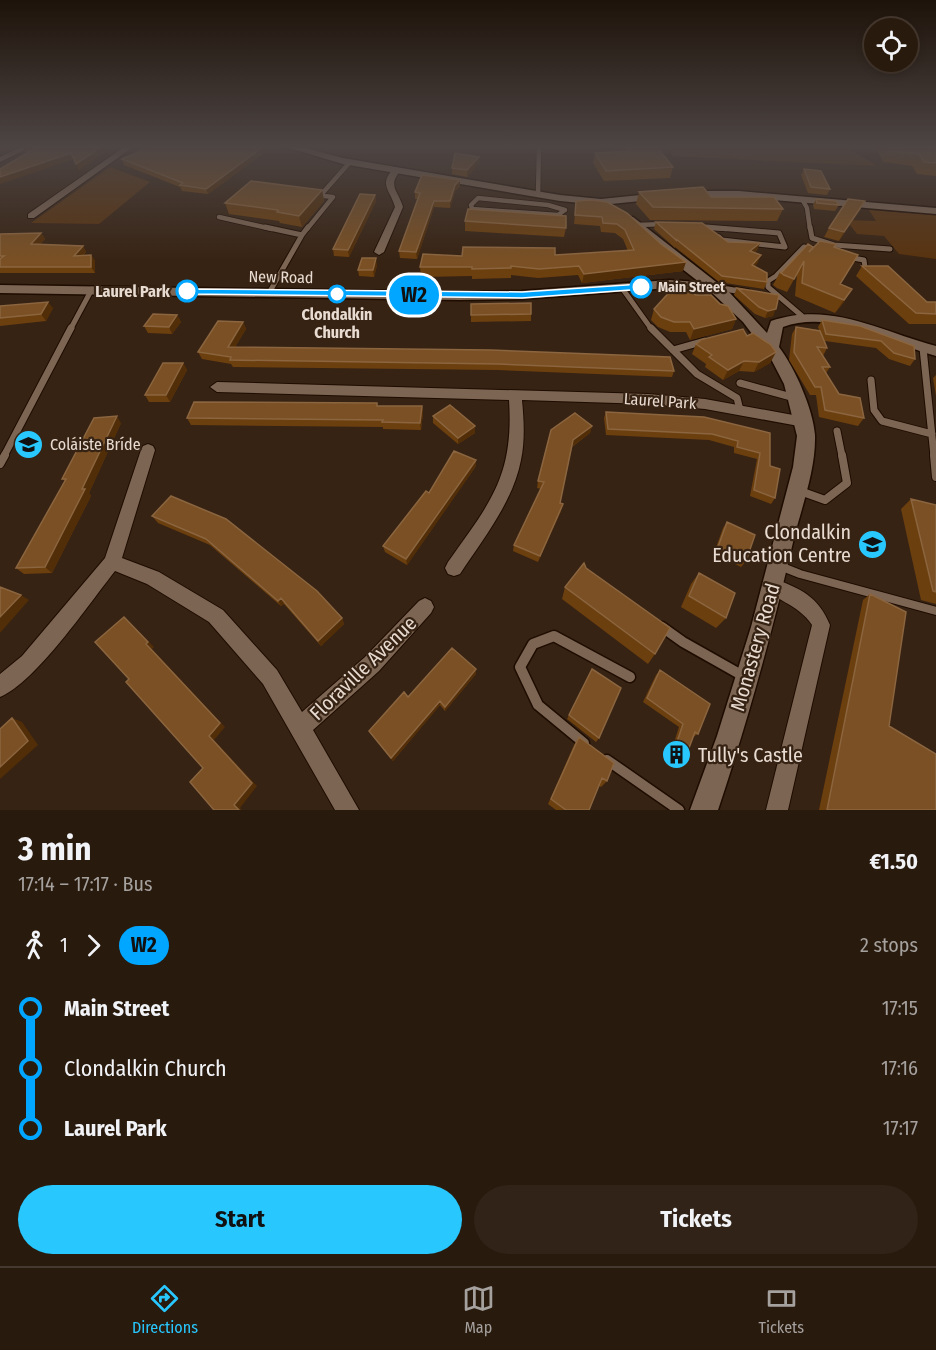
<!DOCTYPE html>
<meta charset="utf-8">
<style>
:root{--surface:#291a0e;--page:#312317;--text:#f1f3f6;--muted:#a5a19e;--line:#45382e;--accent:#28c8ff}
body{margin:0;font-family:"Fira Sans Condensed",sans-serif;background:var(--page);color:var(--text);height:100vh;display:flex;flex-direction:column;font-size:22px;white-space:nowrap}
*{box-sizing:border-box;margin:0}
p{font-size:20px;color:var(--muted)}
.icon{flex:none;width:33px;height:33px;fill:none;stroke:currentColor;stroke-width:2;stroke-linecap:round;stroke-linejoin:round}
.map{position:relative;height:810px;overflow:hidden}
.drawer{display:flex;flex-direction:column;background:var(--surface);flex:1}
.drawer>*{flex:none}
.badge{padding:0 12px;border-radius:20px;font-size:21px;line-height:39px}
.fabs{position:absolute;left:864px;top:18px;display:grid;gap:12px}
.fabs a{display:grid;place-items:center;width:54px;height:54px;border-radius:50%;background:var(--surface);box-shadow:0 3px 9px #0003,0 0 0 2px var(--line);font-size:30px}
.map>.badge{position:absolute;translate:-50% -50%;box-shadow:0 0 0 3px #fff}
.legs{display:flex;align-items:center;gap:9px;height:66px;padding:0 18px;font-size:20px}
.legs p{margin-inline-start:auto}
.headline{display:flex;align-items:center;justify-content:space-between;height:102px;padding:0 18px}
h1{font-size:33px;font-weight:700;line-height:45px}
.cta{display:flex;gap:12px;margin-top:auto;padding:12px 18px}
.cta a{flex:1;height:69px;border-radius:36px;background:var(--accent);color:#111;font-size:24px;font-weight:700;line-height:69px;text-align:center}
.cta a+a{background:var(--page);color:var(--text)}
ul{padding:0 18px;list-style:none}
li{display:flex;align-items:center;gap:21px;height:60px;font-size:22px}
li i{display:grid;place-items:center;width:9px;height:100%;margin:0 8px;background:currentColor}
li i::after{content:'';width:15px;height:15px;margin:-8px;border:4px solid;border-radius:50%;background:var(--surface)}
li p{margin-inline-start:auto}
li:first-child i{background:linear-gradient(#0000 50%,currentColor 0)}
li:last-child i{background:linear-gradient(currentColor 50%,#0000 0)}
.dock{display:flex;justify-content:space-around;align-items:center;height:84px;border-top:2px solid var(--line);background:var(--surface);font-size:16px;color:var(--muted)}
.dock a{display:grid;justify-items:center;gap:3px}
.dock .on{color:var(--accent)}
.map>svg:first-child{display:block}
.green{fill:#59330f}
.lines{fill:none;stroke-linecap:round;stroke-linejoin:round}
.service-far4-casing{stroke:#1e0c00;stroke-width:6}
.service-far3-casing{stroke:#1e0c00;stroke-width:7}
.service-far2-casing{stroke:#1e0c00;stroke-width:9}
.service-far1-casing{stroke:#1e0c00;stroke-width:10}
.service-casing{stroke:#1e0c00;stroke-width:13}
.pedestrian-casing{stroke:#1e0c00;stroke-width:3}
.minor-casing{stroke:#1e0c00;stroke-width:2}
.tertiary-casing{stroke:#1e0c00;stroke-width:3}
.service-far4{stroke:#7c6553;stroke-width:4.5}
.service-far3{stroke:#7c6553;stroke-width:5}
.service-far2{stroke:#7c6553;stroke-width:7}
.service-far1{stroke:#7c6553;stroke-width:8}
.service{stroke:#7c6553;stroke-width:10}
.pedestrian{fill:#7c6553;fill-rule:evenodd}
.minor{fill:#7c6553;fill-rule:evenodd}
.tertiary{fill:#7c6553;fill-rule:evenodd}
.wall{fill:#6c3f0f}
.shaded-wall{fill:#512d08}
.building{fill:#7a5024;stroke:#8b653f;stroke-width:1.5}
.line-1{fill:#00a6ff;stroke:#fff;stroke-width:1.5}
.stop-1-dot{fill:#fff;stroke:#00a6ff;stroke-width:3}
.labels{text-anchor:middle;dominant-baseline:central;stroke-width:4.5;stroke-linejoin:round;paint-order:stroke}
.far-stop-label{font-size:14px;font-weight:bold;fill:#e8dbd1;stroke:#372313;text-anchor:start}
.street-label{font-size:16px;fill:#e8dbd1;stroke:#372313}
.stop-label{font-size:16px;font-weight:bold;fill:#e8dbd1;stroke:#372313;text-anchor:end}
.poi-label{font-size:16px;fill:#e8dbd1;stroke:#372313;text-anchor:start}
.near-poi-label{font-size:20px;fill:#e8dbd1;stroke:#372313;text-anchor:end}
.near-street-label{font-size:20px;fill:#e8dbd1;stroke:#372313}
</style>
<div class="map">
<svg width="936" height="810" viewBox="0 0 936 810">
<rect width="100%" height="100%" fill="#372313"/>
<path class="green" d="M669,147h177l31,19 -205,-10z
M110,167l40,15 -51,42 -68,-1z
M869,210l67,5v44l-37,-5 -15,-18 -27,-2 -11,-14 30,1z"/>
<g class="lines">
<defs>
<path id="service-far4" d="M538,195l1,-48
M320,196l30,-34
M478,198l70,7 17,5 -7,5 -86,-6 -1,-4z
M802,199l5,9 3,21
M219,217l53,12
M637,225l28,-1
M700,227l26,2
M307,229l26,-32 -18,-2"/>
<path id="service-far3" d="M265,227l37,8 -33,58
M706,227l73,6 6,14 -63,-7 -3,-3
M810,227l2,11 22,7 56,4
M302,235l6,-8
M847,257l17,3 1,7
M622,288l30,42
M802,316l-34,-29v-6l8,-5 28,-29 17,4
M70,330l22,-41"/>
<path id="service-far2" d="M651,328l46,46 40,24 3,12
M923,348l11,108
M673,350l32,-9
M871,380l3,30 8,11 50,13
M740,383l55,15
M837,431l5,25
M4,456l67,-128"/>
<path id="service-far1" d="M934,455l2,22
M0,464l5,-9
M800,491l25,9 22,-17 -5,-28
M780,566l20,8 136,37"/>
<path id="service" d="M662,627l21,15 62,35
M584,743l-46,-38 -18,-38 13,-23 21,-8 76,41
M607,760l72,50"/>
<path id="pedestrian" d="M714,284l35,6 4,3 -4,3 -38,-7v-4z"/>
<path id="minor" d="M21,147h10l-31,15v-5z
M124,147h9l-99,71h-6v-4z
M394,168l7,2c-14,16 -3,20 2,37l-19,45 -5,3 -5,-3 21,-45c-5,-18 -17,-22 -1,-39z
M217,382l431,12 57,5 99,18 5,1 2,4 -2,4 -5,1 -99,-18 -57,-5 -126,-4c2,20 3,41 -1,60 -8,42 -38,79 -61,114l-6,2 -6,-2 -3,-6 3,-6c42,-59 66,-86 61,-162l-292,-8 -7,-5z
M148,444l5,2 2,4 -33,108 37,14 64,38 54,60 25,42 63,-55 54,-56 6,-3 6,3 3,6 -3,6 -52,58 -66,59 46,80h-24l-72,-126 -54,-62 -62,-38 -32,-13c-26,33 -79,111 -115,126v-23l22,-18 83,-98 36,-108 2,-4z
M773,578c28,11 45,18 57,47l-42,185h-22l46,-185c-13,-21 -43,-27 -48,-39l3,-6z"/>
<path id="tertiary" d="M286,147h16l41,11 217,37 41,4 59,-6 5,3 -5,3 -59,6 -41,-4 -217,-37z
M739,191l197,17v6l-197,-17h-53l-5,-3 5,-3z
M633,217l96,75 38,41 4,-12c60,-20 108,10 165,25v10c-48,-13 -103,-47 -153,-29l-4,20c16,21 34,62 36,88 1,34 -13,71 -21,103 -21,92 -46,182 -76,272h-28l27,-74 34,-109 42,-160 4,-31 -13,-52 -13,-25 -28,-37 -33,-31 -41,-3 -147,11 -63,1 -459,-7v-8l459,7 63,-1 147,-11 30,2 -36,-28 -34,-32v-4z"/>
</defs>
<use href="#service-far4" class="service-far4-casing"/>
<use href="#service-far3" class="service-far3-casing"/>
<use href="#service-far2" class="service-far2-casing"/>
<use href="#service-far1" class="service-far1-casing"/>
<use href="#service" class="service-casing"/>
<use href="#pedestrian" class="pedestrian-casing"/>
<use href="#minor" class="minor-casing"/>
<use href="#tertiary" class="tertiary-casing"/>
<use href="#service-far4" class="service-far4"/>
<use href="#service-far3" class="service-far3"/>
<use href="#service-far2" class="service-far2"/>
<use href="#service-far1" class="service-far1"/>
<use href="#service" class="service"/>
<use href="#pedestrian" class="pedestrian"/>
<use href="#minor" class="minor"/>
<use href="#tertiary" class="tertiary"/>
</g>
<path class="wall" d="M0,147h15l-8,4h-7z
M23,147h89l-33,23 -5,-11 -48,-7z
M620,147h37l16,20 -3,11 -66,3 -11,-18 2,-10 26,-1z
M876,147h60v29l-19,-2 -5,-8 -29,-4z
M268,150l-60,44 -26,-3 -2,-4 -56,-22 -2,-6z
M479,163l-12,14 -15,-3v-6z
M804,169l26,20 -3,6 -19,-2 -7,-18z
M460,186l-5,5 -5,17 -16,-1 -17,52 -17,-1 -1,-7 19,-52h-3v-7z
M322,190l2,11 -22,26 -22,-4 -1,-2 -50,-7 -4,-11z
M639,192l72,5 72,12 -6,12 -127,-1 -14,-16z
M375,195l1,6 -27,56 -15,-1 -1,-7z
M816,199l23,6 -4,6 -21,-2 -1,-4z
M592,200l91,71 -101,12 -4,-8 -40,3 -27,-3v3l-39,1v-3l-51,1 -1,-10 42,-11 93,-1 73,-4 -5,-12 -8,-6 -14,-1 -1,-6 -26,-2 2,-23z
M865,201l-26,40 -15,-4 5,-9z
M465,221l101,7 -2,9 -99,-6z
M656,222l72,20 32,1 -3,7 -3,3 4,9 -3,4 12,16 -3,7 -45,-7 -44,-35v1l-21,-19z
M41,233l4,6 -5,5 43,2 3,6 -3,4 8,-1 4,6v12h-95v-39z
M834,247l10,55 -9,11 -40,-17 2,-22 -10,18 -10,-4 -4,-3 7,-13 1,1 29,-22z
M377,265l-3,12 -15,-1 -1,-6z
M862,266l65,36h9v22h-27l-53,-48z
M737,288l42,7 -6,21 -8,2 -10,-4 -21,-19z
M471,304l60,10v7l-60,1z
M0,306l53,2 -7,13 -46,5z
M654,309l82,10 -4,10 -42,11 -4,-8h-16l-12,-5 -7,-7z
M177,315l4,7 -9,12 -24,-1 -4,-7z
M822,320l38,6 55,33 -5,7 -21,-7 -13,-11 -51,-7 2,7 -4,8 7,11 -4,6 13,21 25,24 -6,8 -39,-9 -3,-22h-6l-21,-35 3,-26 4,-7 23,3 -1,-3z
M243,322l3,7 -11,18 439,24 -2,6 -174,-7 -265,-3 -2,-3 -29,-5 -4,-7z
M747,336l29,16 -6,11 -16,9 -15,-1 -16,9 -18,-13 1,-3 -14,-10 4,-10 4,-4z
M183,363l4,7 -17,32h-21l-4,-7z
M936,375v21l-3,-18z
M378,406h44l1,7 -2,17 -38,-1v-2l-192,-2 -4,-7z
M606,412l164,21v33l5,32 -4,6 -21,-8 7,-37 -23,-6v-6l-25,-7 -103,-5 -2,-17z
M433,416l42,10v7l-17,11 -25,-21z
M121,423l-32,70 2,3 -39,77 -28,1 -8,-6 49,-87 -3,-2z
M592,426l-2,7 -18,14 -12,56 1,8 -23,51 -25,-11 1,-6 27,-56 -4,-1 1,-7z
M476,466l-69,99 -22,-13 -2,-6 46,-53z
M171,496l171,122 2,6 -23,22 -37,-42 -3,2 -71,-61 -52,-22 -6,-7z
M911,499l25,6v99l-15,-4 -20,-91z
M727,522l19,39 -5,6 -27,-14 9,-25z
M586,568l69,86 -7,10 -86,-65 3,-12z
M699,573l27,45 -10,10 -35,-21 10,-23z
M870,594l19,132 47,84h-117l44,-210z
M476,669v5l-31,37 -5,-6 -47,56 -24,-30 39,-34z
M592,669l7,69 -3,4 -29,-23z
M660,670l38,64 -5,3 -9,24 -4,4 -11,-7 10,-31 -36,-25 13,-27z
M579,737l28,44 -6,6 -2,-1 -10,24h-33l-8,-6 26,-59z"/>
<path class="shaded-wall" d="M5,147h10l-8,4z
M101,147h11l-33,23 -3,-6z
M263,147h4l1,3 -60,44 -2,-5z
M71,153l3,6 -74,25v-7z
M479,157v6l-12,14v-7z
M460,180v6l-5,5 -5,17v-7l5,-16z
M322,190l2,11 -22,26 -3,-11z
M375,195l1,6 -27,56 -1,-7z
M434,201v6l-17,52 -1,-7z
M865,201l-5,9 -21,31 5,-9z
M41,233l4,6 -10,10 -4,-5z
M760,243l-3,7 -10,8 3,-7z
M83,246l3,6 -8,9 -4,-5z
M91,255l4,6v12l-4,-6z
M761,255l-3,7 -9,10 3,-7z
M376,258l1,7 -3,12 -1,-7z
M686,262l-3,9 -101,12 2,-9z
M852,289l-8,13 -9,11 9,-13z
M48,302l5,6 -7,13 -5,-7z
M776,309l-3,7 -8,2 3,-7z
M177,315l4,7 -9,12 -3,-7z
M736,319l-4,10 -42,11 4,-11z
M243,322l3,7 -15,24 -3,-6z
M776,352l-6,11 -16,9 5,-10z
M744,361l-5,10 -16,9 5,-10z
M183,363l4,7 -17,32 -4,-7z
M422,406l1,7 -2,17 -1,-7z
M117,416l4,7 -32,70 2,3 -39,77 -7,-6z
M475,426v7l-17,11v-6z
M592,426l-2,7 -19,14 2,-7z
M476,460v6l-69,99 -1,-6z
M563,504l-2,7 -23,51 2,-6z
M21,595l8,5 -29,33v-16z
M281,598l3,6 -3,2 -3,-5z
M124,617l30,30 -2,2 73,78 -11,13 43,46 -17,22 2,2h-3l-5,-5 -25,-69z
M342,618l2,6 -23,22 -3,-5z
M476,669v5l-31,37v-4z
M440,701v4l-47,56 -2,-3z
M12,718l10,4 16,23 -38,34v-12z"/>
<path class="building" d="M37,147h64l-25,17 -5,-11 -71,24v-8z
M150,147h113l-57,42 -26,-4 3,-2 -61,-24z
M627,147h30l16,20 -67,4 -11,-18 35,-2z
M888,147h48v16l-12,-1 -5,-8 -29,-3z
M455,153l24,4 -12,13 -15,-2z
M804,169l17,2 9,18 -19,-2z
M422,175l38,5 -5,5 -5,16h-16l-18,51 -17,-1 21,-58 -5,-1z
M251,181l71,9 -23,26 -22,-4 1,-2 -53,-7z
M703,187l8,10h63l9,12 -130,-2 -14,-15z
M360,194l15,1 -27,55 -15,-1z
M816,199l20,2 3,4 -22,-2z
M848,199l17,2 -21,31 -15,-4z
M592,200l15,2 20,11 34,31 25,18 -102,12 -5,-8 -40,3 -28,-3v2l-39,1v-2h-52l3,-13 39,2 1,-9 92,1v7l79,-5 -9,-20 -8,-6 -14,-1 -1,-6 -27,-2 1,-14z
M468,209l98,7v12l-101,-7z
M656,222l46,1 26,19 32,1 -10,8 11,4 -9,10 15,8v9l-45,-6 -46,-37 1,2z
M41,233l-10,11 52,2 -9,10 17,-1v12h-91v-8l4,-3h-4v-22z
M820,241l16,3 -2,3 24,8 -18,29 12,5 -8,11 -42,-17 2,-22 -10,18 -10,-4 -4,-3 1,1 27,-29 5,3 -4,5z
M362,258h14l-3,12h-15z
M862,266h26l39,36h9v12l-20,-1z
M675,286l21,9h15l9,9 8,2 8,13 -42,10 -4,-7h-16l-13,-5 -7,-8z
M737,288l42,7 -3,14 -8,2 -9,-4z
M48,302l-7,12 -41,4v-12z
M531,303v11l-60,1v-11z
M153,314l24,1 -8,12 -25,-1z
M822,320l38,6 54,20 1,13 -21,-6 -13,-12 -55,-7z
M218,321l25,1 -15,25 263,3 179,7 4,14 -176,-7 -268,-4 1,-3 -33,-5z
M796,327l24,4 7,17 -10,-1 13,20h-8l17,27 21,4 4,20 -39,-8 -4,-23h-6l-21,-35z
M743,329l4,7 6,-3 18,12 5,7 -17,10 -15,-1 -16,9 -19,-13 3,-2 -16,-11 4,-3v-1z
M163,363h20l-17,32h-21z
M194,402l183,1v3h45l-2,17 -38,-1 1,-2 -196,-2z
M450,405l25,21 -17,12 -25,-22z
M606,412l98,5 66,16v33l10,3 -5,29 -21,-8 6,-37 -23,-6 1,-6 -26,-7 -104,-5z
M575,413l17,13 -19,14 -13,63 3,1 -23,52 -26,-11 30,-63 -6,-1 13,-51z
M117,416l-35,73h3l-40,78 -29,1 50,-89h-4l32,-61z
M454,451l22,9 -70,99 -23,-13 43,-55 3,2z
M171,496l55,23 91,72 25,27 -24,23 -37,-43 -3,3 -72,-62 -54,-23z
M911,499l25,6v87l-3,-1z
M727,522l28,13 -9,26 -28,-14z
M584,563l2,5 84,60 -15,26 -90,-67z
M699,573l36,20 -9,25 -37,-22z
M0,587l21,8 -21,22z
M870,594l36,18 -17,114 47,28v56h-109z
M124,617l24,25 -2,2 74,79 -11,13 43,47 -18,22 5,5h-25l-24,-28 13,-14 -77,-86 3,-3 -34,-37z
M452,648l24,21 -31,38 -5,-6 -49,57 -22,-27 35,-39 4,5z
M592,669l29,19 -22,50 -30,-23z
M660,670l50,34 -12,30 -3,-2 -11,29 -11,-7 10,-30 -36,-26z
M12,718l16,23 -28,26v-38z
M579,737l35,26 -7,18 -5,-3 -13,32h-23l-15,-11z"/>
<linearGradient id="sky" x2="0" y2="1"><stop stop-color="#1e130a"/><stop offset="0.56" stop-color="#4d4544"/><stop offset="1" stop-color="#4d4544" stop-opacity="0"/></linearGradient>
<rect width="936" height="261" fill="url(#sky)"/>
<path class="line-1" d="M641,284l3,1v4l-122,9 -335,-4 -4,-3 4,-2 335,3z"/>
<defs>
<symbol id="school-disc" viewBox="-11 -11 22 22"><circle r="9.5" fill="#28c8ff" stroke="#372313"/><path d="M0-5L7-2L0 1L-7-2ZM-4 1L0 2.5L4 1V4Q0 6-4 4Z" fill="#111"/></symbol>
<symbol id="university-disc" viewBox="-11 -11 22 22"><circle r="9.5" fill="#28c8ff" stroke="#372313"/><path d="M0-5L7-2L0 1L-7-2ZM-4 1L0 2.5L4 1V4Q0 6-4 4Z" fill="#111"/></symbol>
<symbol id="building-disc" viewBox="-11 -11 22 22"><circle r="9.5" fill="#28c8ff" stroke="#372313"/><path d="M-4-6H4V6H1V3H-1V6H-4ZM-2.5-4.3h1.7v1.8h-1.7ZM.8-4.3h1.7v1.8H.8ZM-2.5-1h1.7V.8h-1.7ZM.8-1h1.7V.8H.8Z" fill="#111"/></symbol>
</defs>
<g fill-rule="evenodd">
<use href="#school-disc" x="12" y="428" width="33" height="33"/>
<use href="#university-disc" x="856" y="528" width="33" height="33"/>
<use href="#building-disc" x="660" y="738" width="33" height="33"/>
</g>
<g class="stop-1-dot">
<circle cx="641" cy="287" r="10"/>
<circle cx="187" cy="291" r="10"/>
<circle cx="337" cy="294" r="8"/>
</g>
<g class="labels">
<g class="far-stop-label">
<text x="658" y="287">Main Street</text>
</g>
<g class="street-label">
<text transform="translate(281 277) rotate(1)">New Road</text>
<text transform="translate(660 401) rotate(4)">Laurel Park</text>
</g>
<g class="stop-label">
<text x="170" y="291">Laurel Park</text>
<text x="337" y="314" text-anchor="middle">Clondalkin<tspan x="337" dy="18">Church</tspan></text>
</g>
<g class="poi-label">
<text x="50" y="444">Coláiste Bríde</text>
</g>
<g class="near-poi-label">
<text x="851" y="532">Clondalkin<tspan x="851" dy="23">Education Centre</tspan></text>
<text x="698" y="755" text-anchor="start">Tully's Castle</text>
</g>
<g class="near-street-label">
<text transform="translate(755 647) rotate(-74)">Monastery Road</text>
<text transform="translate(363 668) rotate(-44)">Floraville Avenue</text>
</g>
</g>
</svg>
<div class="fabs">
<a><svg class="icon" aria-label="locate" viewBox="0 0 24 24"><circle cx="12" cy="12" r="6"/><path d="M12 2v4M12 18v4M2 12h4M18 12h4"/></svg></a>
</div>
<b class="badge" style="left:414px;top:295px;background:#00a6ff;color:#111">W2</b>
</div>
<section class="drawer">
<div class="headline"><div><h1>3 min</h1><p>17:14 – 17:17 · Bus</p></div><b>€1.50</b></div>
<div class="legs"><svg class="icon" aria-label="walk" viewBox="0 0 24 24"><circle cx="13" cy="4" r="2"/><path d="M13 8l-2 6 4 7M11 14l-3 7M7 12l3-4h3l4 4"/></svg>1<svg class="icon" aria-label="forward" viewBox="0 0 24 24"><path d="M9 5l7 7-7 7"/></svg><b class="badge" style="background:#00a6ff;color:#111">W2</b><p>2 stops</p></div>
<ul>
<li><i style="color:#00a6ff"></i><b>Main Street</b><p>17:15</p></li>
<li><i style="color:#00a6ff"></i><span>Clondalkin Church</span><p>17:16</p></li>
<li><i style="color:#00a6ff"></i><b>Laurel Park</b><p>17:17</p></li>
</ul>
<div class="cta"><a>Start</a><a>Tickets</a></div>
</section>
<nav class="dock">
<a class="on"><svg class="icon" aria-label="directions" viewBox="0 0 24 24"><path d="M12 3l9 9-9 9-9-9zM9 14v-3h6M13 9l2 2-2 2"/></svg>Directions</a>
<a><svg class="icon" aria-label="map" viewBox="0 0 24 24"><path d="M3 6l6-2 6 2 6-2v14l-6 2-6-2-6 2zM9 4v14M15 6v14"/></svg>Map</a>
<a><svg class="icon" aria-label="tickets" viewBox="0 0 24 24"><path d="M3 7h18v10H3zM15 7v10"/></svg>Tickets</a>
</nav>
